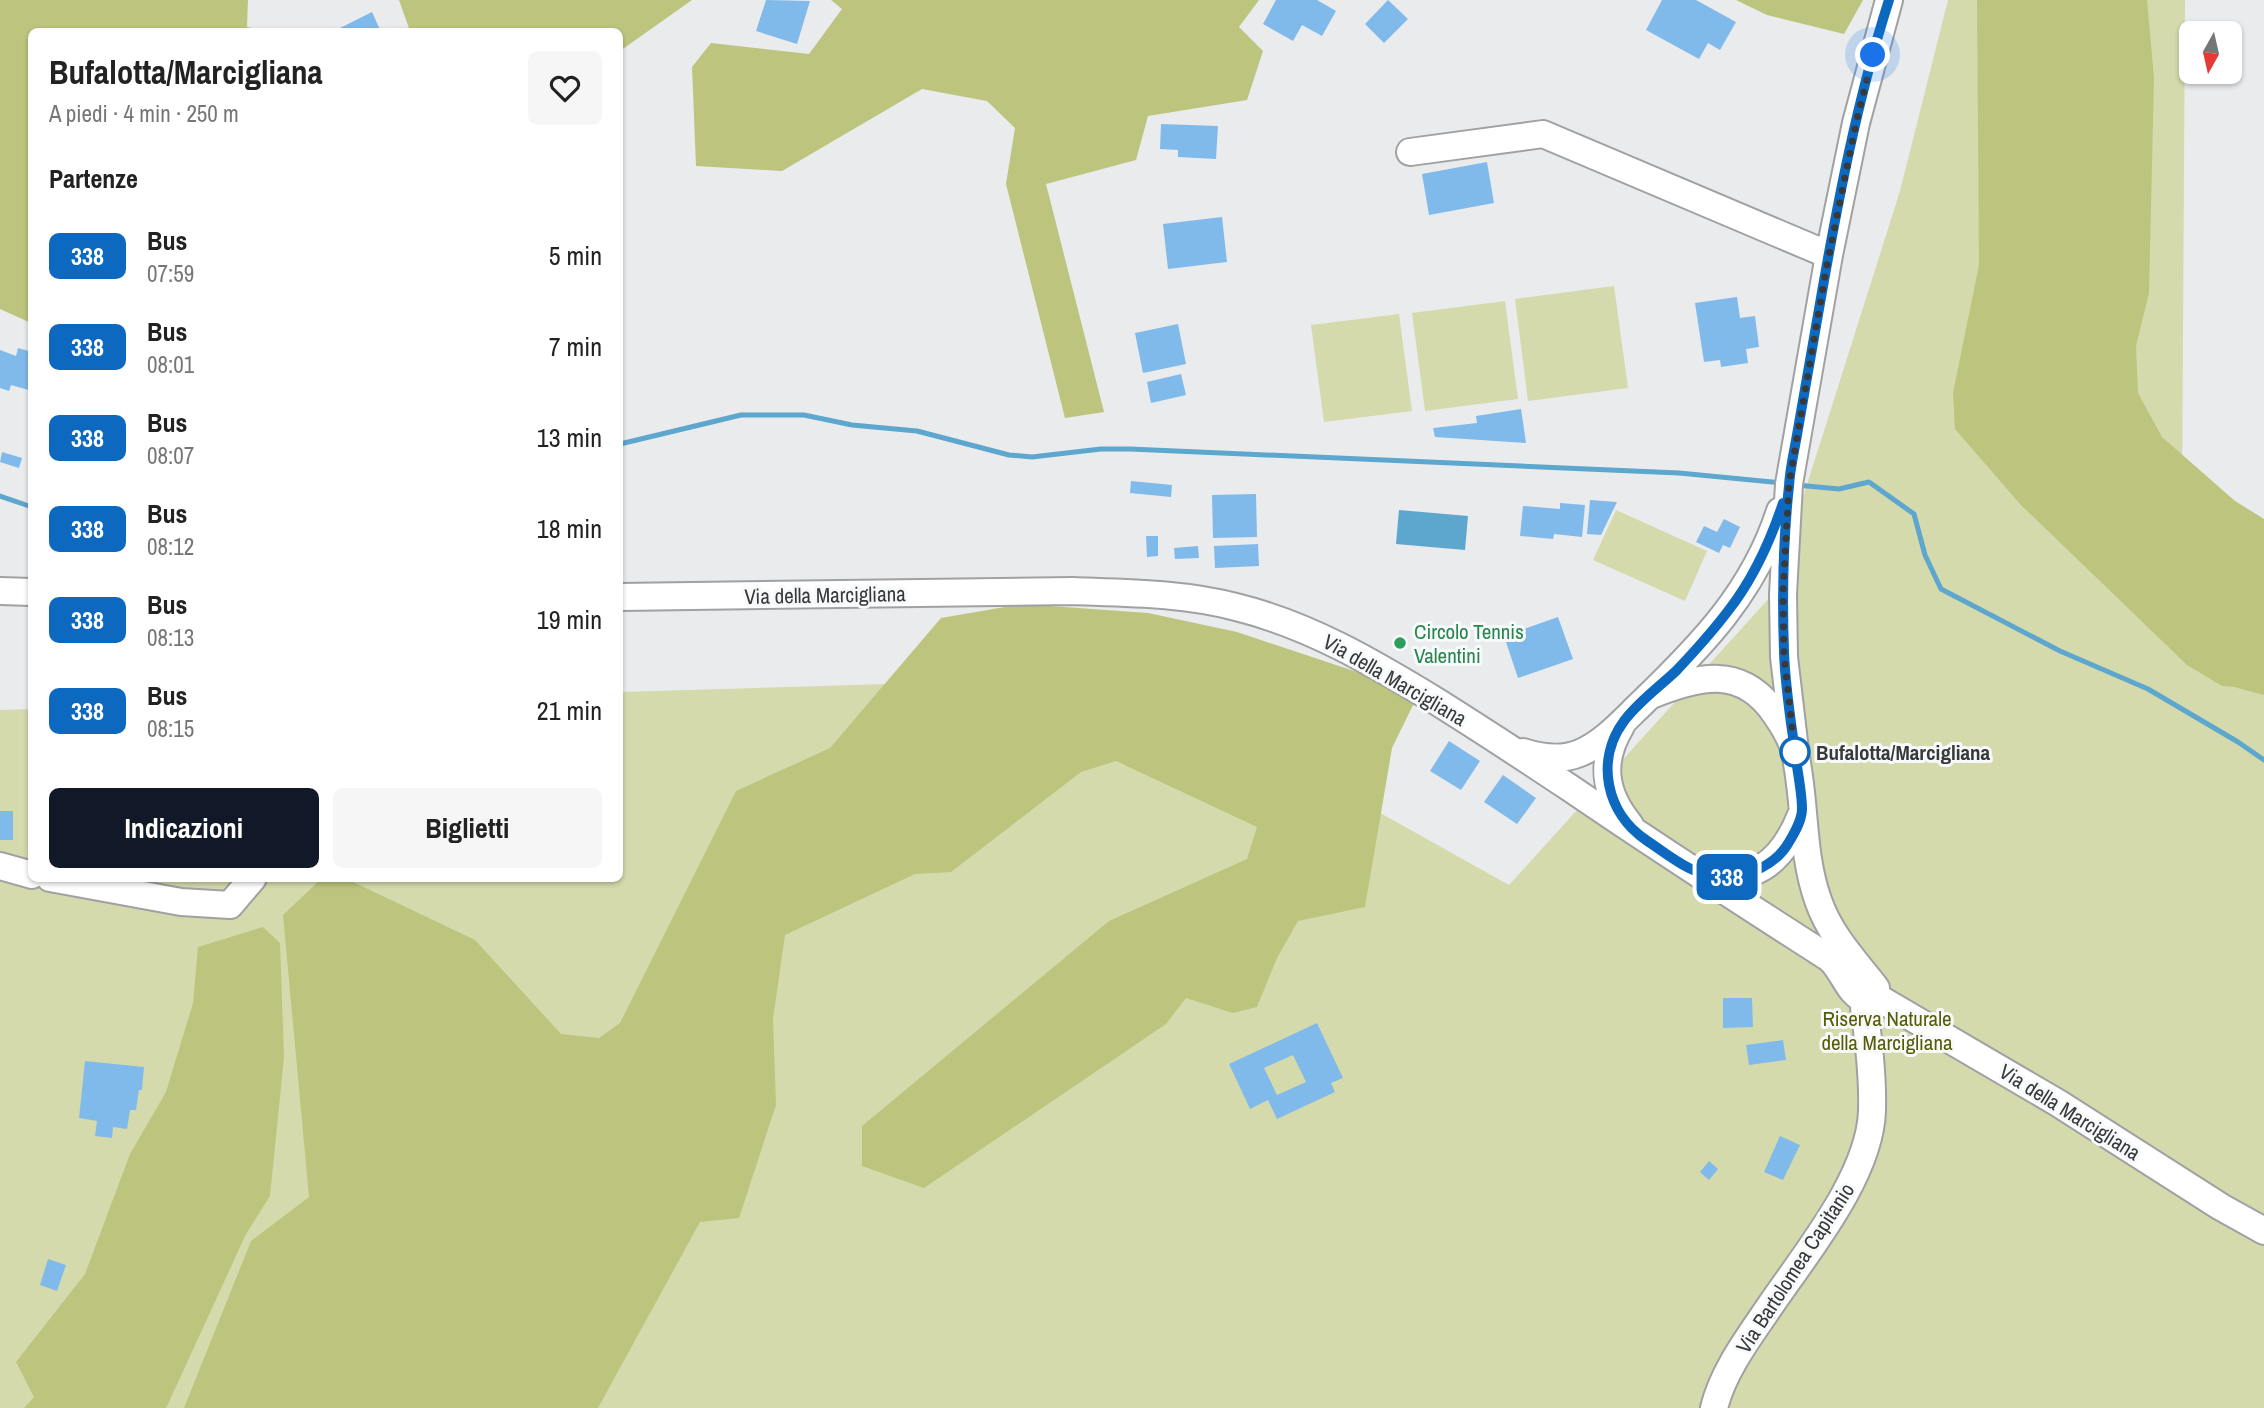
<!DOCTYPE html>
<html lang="it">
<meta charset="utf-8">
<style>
:root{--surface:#fff;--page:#f6f6f6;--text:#222;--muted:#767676;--accent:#111827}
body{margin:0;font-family:"Archivo Narrow",sans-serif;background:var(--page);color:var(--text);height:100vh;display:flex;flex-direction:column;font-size:26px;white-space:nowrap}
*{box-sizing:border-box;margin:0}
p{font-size:23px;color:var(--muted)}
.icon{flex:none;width:38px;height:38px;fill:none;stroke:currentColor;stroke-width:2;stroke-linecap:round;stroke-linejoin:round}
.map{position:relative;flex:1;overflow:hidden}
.side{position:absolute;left:28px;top:28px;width:595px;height:854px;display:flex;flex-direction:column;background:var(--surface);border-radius:10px;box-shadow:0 2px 5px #0004}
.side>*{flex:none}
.badge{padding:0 14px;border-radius:10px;font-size:24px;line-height:46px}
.needle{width:46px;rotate:188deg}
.controls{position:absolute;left:2179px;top:21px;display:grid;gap:14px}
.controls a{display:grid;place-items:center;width:63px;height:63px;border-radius:10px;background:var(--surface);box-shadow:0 2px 5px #0004;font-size:35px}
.you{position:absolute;width:35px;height:35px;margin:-18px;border:5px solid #fff;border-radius:50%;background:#1a73e8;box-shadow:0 0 0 10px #1a73e833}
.map>.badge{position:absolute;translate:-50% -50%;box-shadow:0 0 0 4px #fff}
h2{padding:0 21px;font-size:26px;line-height:63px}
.round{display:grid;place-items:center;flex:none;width:74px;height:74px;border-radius:10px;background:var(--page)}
.headline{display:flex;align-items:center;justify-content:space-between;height:119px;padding:0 21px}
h1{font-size:33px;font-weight:800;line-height:52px}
.action{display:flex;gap:14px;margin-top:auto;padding:14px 21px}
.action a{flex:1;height:80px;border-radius:10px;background:var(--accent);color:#fff;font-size:28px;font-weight:800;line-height:80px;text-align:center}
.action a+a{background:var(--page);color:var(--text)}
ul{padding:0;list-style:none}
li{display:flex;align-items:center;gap:21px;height:91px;padding:0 21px}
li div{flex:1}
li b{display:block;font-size:26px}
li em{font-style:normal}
li .badge{min-width:77px;font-weight:700;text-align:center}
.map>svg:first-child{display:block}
.green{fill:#d5daad}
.forest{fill:#bdc47d}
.water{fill:#5da6cd}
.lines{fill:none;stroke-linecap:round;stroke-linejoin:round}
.stream{stroke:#5da6cd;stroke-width:5}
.building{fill:#80baeb;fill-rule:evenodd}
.minor-casing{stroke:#a0a1a3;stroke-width:30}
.minor{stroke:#fff;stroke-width:26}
.line-casing{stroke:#fff;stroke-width:16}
.line{stroke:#0c69bf;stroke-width:10}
.walk{stroke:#38393a;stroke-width:7;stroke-dasharray:0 12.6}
.leisure-dot{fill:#2e9e5b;stroke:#f7f9fa;stroke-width:2.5}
.stop-dot{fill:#fff;stroke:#0c69bf;stroke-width:3.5}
.labels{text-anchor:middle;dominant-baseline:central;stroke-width:6;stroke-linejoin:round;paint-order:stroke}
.street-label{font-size:21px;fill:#38393a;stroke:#f7f9fa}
.leisure-label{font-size:21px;fill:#27864d;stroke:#f7f9fa;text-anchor:start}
.stop-label{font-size:21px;font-weight:bold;fill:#38393a;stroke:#f7f9fa;text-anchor:start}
.park-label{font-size:21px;fill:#575b06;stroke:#f7f9fa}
</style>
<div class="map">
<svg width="2264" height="1408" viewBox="0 0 2264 1408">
<rect width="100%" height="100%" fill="#e9ebed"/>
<path class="green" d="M1948,0h237l-3,504 82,46v858h-2264v-698l31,-1 1,169h588v-186l370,-11 258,58 261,146 263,-290 128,-404z
M1614,286l14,102 -100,13 -13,-102z
M1505,301l13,98 -93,12 -13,-98z
M1399,314l13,97 -88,11 -13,-97z
M1616,510l91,41 -22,50 -92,-41z"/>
<path class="forest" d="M0,0h248l-1,27 18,4 -233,1 -1,291 -31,-14z
M399,0h293l-72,51v-19l-210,-1z
M831,0h428l-20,27 24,24 -16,49 -99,16 -12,44 -90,24 58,228 -39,6 -59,-234 9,-56 -28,-27 -65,-12 -140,82 -86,-5 -4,-99 19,-24 98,11 33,-45z
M1736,0h127l-19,34 -77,-19z
M1977,0h170l7,78 -5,215 -13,53 2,47 24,44 73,64 29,18v176l-30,-8 -12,-1 -35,-21 -167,-161 -65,-75 -2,-36 26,-128z
M1022,604l126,9 89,19 141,47 36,24 -22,45 -27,159 -67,14 -21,37 -20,49 -24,6 -47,-15 -20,26 -242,164 -62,-22v-40l247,-205 138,-62 10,-32 -141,-66 -35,11 -130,100 -36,2 -130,61 -12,84 3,86 -37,113 -39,4 -102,186h-414l67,-167 58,-44 -26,-282 38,-36h26l128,61 86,94 38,4 21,-15 116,-232 94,-43 111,-130z
M263,927l17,16 4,114 -14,139 -24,38 -78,170 -2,4h-142l10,-11 -18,-35 69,-88 45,-120 36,-62 27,-89 5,-56z"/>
<path class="water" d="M1399,510l69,6 -3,34 -69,-6z"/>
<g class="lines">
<path class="stream" d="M620,444l121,-29h63l48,10 65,6 92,24 23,2 69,-8h29l549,24 104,10
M1796,485l43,4 30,-7 45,32 11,41 16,34 119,62 88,38 90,53 26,18
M0,496l32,11"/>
</g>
<path class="building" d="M766,0l44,1 -13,43 -41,-13z
M1276,0h41l19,11 -14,25 -20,-11 -9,16 -30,-17z
M1388,0l20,19 -24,24 -19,-19z
M1662,0h34l40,22 -16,28 -12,-7 -9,16 -53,-29z
M372,12l9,20h-42l-1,-3z
M1161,124l57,2 -2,33 -38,-2v-7l-18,-1z
M1487,162l7,41 -65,12 -7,-41z
M1222,217l5,45 -59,7 -5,-45z
M1737,297l3,21 15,-2 4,31 -13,2 2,14 -27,4 -1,-7 -16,2 -9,-59z
M1178,324l8,40 -43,9 -8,-40z
M18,348l14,4v39l-21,-6 -2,6 -9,-3v-38l16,6z
M1181,374l5,21 -35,8 -4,-21z
M1521,409l5,34 -91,-6 -2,-9 44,-5 -1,-7z
M2,452l20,6 -3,10 -19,-6z
M1131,481l41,4 -1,12 -41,-4z
M1256,494l1,43 -44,1 -1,-43z
M1590,500l27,2 -16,33 -14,-1z
M1560,503l25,2 -3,32 -28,-3 -1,5 -33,-3 3,-30 37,3z
M1724,519l16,8 -10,21 -7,-3 -4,8 -23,-11 8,-16 13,6z
M1146,536h12v20l-11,1z
M1258,544l1,22 -44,2 -1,-22z
M1198,546l1,12 -24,1 -1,-11z
M1558,617l15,42 -55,19 -14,-42z
M1449,741l31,20 -19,29 -31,-19z
M1503,775l33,23 -19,26 -33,-22z
M0,811h13v29h-13z
M1723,998h29l1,29 -30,1z
M1317,1023l26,55 -12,5 4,9 -58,27 -9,-19 -18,9 -21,-45zM1293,1055l13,27 -29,13 -13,-27z
M1783,1040l3,20 -37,5 -3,-20z
M85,1061l59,6 -2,23h-3l-3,20h-6l-3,19 -14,-2 -1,11 -17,-2 2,-15 -18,-3z
M1780,1136l20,9 -17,35 -19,-8z
M1709,1161l9,8 -9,11 -9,-8z
M48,1259l18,6 -9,26 -17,-6z"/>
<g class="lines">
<defs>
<path id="minor" d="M1410,152l133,-18 286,121
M0,591l32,1
M620,597l453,-6c54,2 110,2 163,16 73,18 136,55 200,94 46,29 92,59 137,89 85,58 170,113 256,168 15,12 19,38 38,42l8,-4
M1649,696c49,-20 93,-32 127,19 7,10 16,25 19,38 11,49 6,99 23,147 12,35 36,60 58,88l-1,8
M1621,726c-21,35 -18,66 9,99
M1795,750l-11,-93 -1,-63 6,-110 40,-229 27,-132 33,-123
M1523,752c19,6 38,9 57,1 24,-10 43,-32 62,-50 59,-57 112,-111 138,-192
M0,866l32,9
M1698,872c53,16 84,-9 103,-57
M50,878l131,24 49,3 23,-27
M1875,996l183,107 163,104 43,24
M1714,1408c9,-37 35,-71 56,-102 36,-53 100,-130 102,-195 1,-37 -4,-75 -9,-111"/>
</defs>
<use href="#minor" class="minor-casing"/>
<use href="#minor" class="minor"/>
</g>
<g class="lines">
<defs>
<path id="line" d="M1783,503c-13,39 -29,75 -55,108 -16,21 -34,41 -52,60 -17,16 -38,31 -52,50 -29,39 -18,92 22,119 24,16 46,36 76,37 27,0 54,-12 67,-35 6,-10 13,-22 13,-33 0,-14 -3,-29 -5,-43 -5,-38 -12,-77 -13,-115 -2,-54 -1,-110 5,-165 1,-19 6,-38 9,-57 7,-40 14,-80 21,-120 18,-104 38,-209 70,-309"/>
</defs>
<use href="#line" class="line-casing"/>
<use href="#line" class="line"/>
<path class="walk" d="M1795,752l-11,-96 -1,-62 6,-110 37,-214 30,-147 17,-68"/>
</g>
<circle class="leisure-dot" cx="1400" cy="643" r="7"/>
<circle class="stop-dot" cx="1795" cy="752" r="14"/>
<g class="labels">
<g class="street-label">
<text transform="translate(825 595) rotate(-1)">Via della Marcigliana</text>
<text transform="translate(1395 680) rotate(30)">Via della Marcigliana</text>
<text transform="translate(2070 1112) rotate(32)">Via della Marcigliana</text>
<text transform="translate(1795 1268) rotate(-57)">Via Bartolomea Capitanio</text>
</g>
<g class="leisure-label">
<text x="1414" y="631">Circolo Tennis<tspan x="1414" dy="24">Valentini</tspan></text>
</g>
<g class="stop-label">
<text x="1816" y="752">Bufalotta/Marcigliana</text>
</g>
<g class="park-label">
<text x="1887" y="1018">Riserva Naturale<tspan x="1887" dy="24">della Marcigliana</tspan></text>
</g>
</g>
</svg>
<div class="controls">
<a><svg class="needle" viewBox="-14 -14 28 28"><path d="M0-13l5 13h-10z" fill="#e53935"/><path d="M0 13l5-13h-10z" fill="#767676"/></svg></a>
</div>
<div class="you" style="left:1873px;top:55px"></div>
<b class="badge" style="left:1727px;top:877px;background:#0c69bf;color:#fff">338</b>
<section class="side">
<div class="headline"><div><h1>Bufalotta/Marcigliana</h1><p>A piedi · 4 min · 250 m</p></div><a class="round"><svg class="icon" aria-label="heart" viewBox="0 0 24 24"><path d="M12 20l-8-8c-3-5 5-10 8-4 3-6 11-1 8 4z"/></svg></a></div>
<h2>Partenze</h2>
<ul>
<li><span class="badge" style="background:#0c69bf;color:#fff">338</span><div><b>Bus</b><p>07:59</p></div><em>5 min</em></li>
<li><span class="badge" style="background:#0c69bf;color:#fff">338</span><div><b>Bus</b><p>08:01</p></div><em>7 min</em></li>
<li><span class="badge" style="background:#0c69bf;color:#fff">338</span><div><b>Bus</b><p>08:07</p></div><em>13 min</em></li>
<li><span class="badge" style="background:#0c69bf;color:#fff">338</span><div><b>Bus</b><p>08:12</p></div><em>18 min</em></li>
<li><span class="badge" style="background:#0c69bf;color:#fff">338</span><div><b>Bus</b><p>08:13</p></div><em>19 min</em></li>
<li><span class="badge" style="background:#0c69bf;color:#fff">338</span><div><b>Bus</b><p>08:15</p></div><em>21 min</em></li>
</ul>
<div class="action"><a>Indicazioni</a><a>Biglietti</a></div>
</section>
</div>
